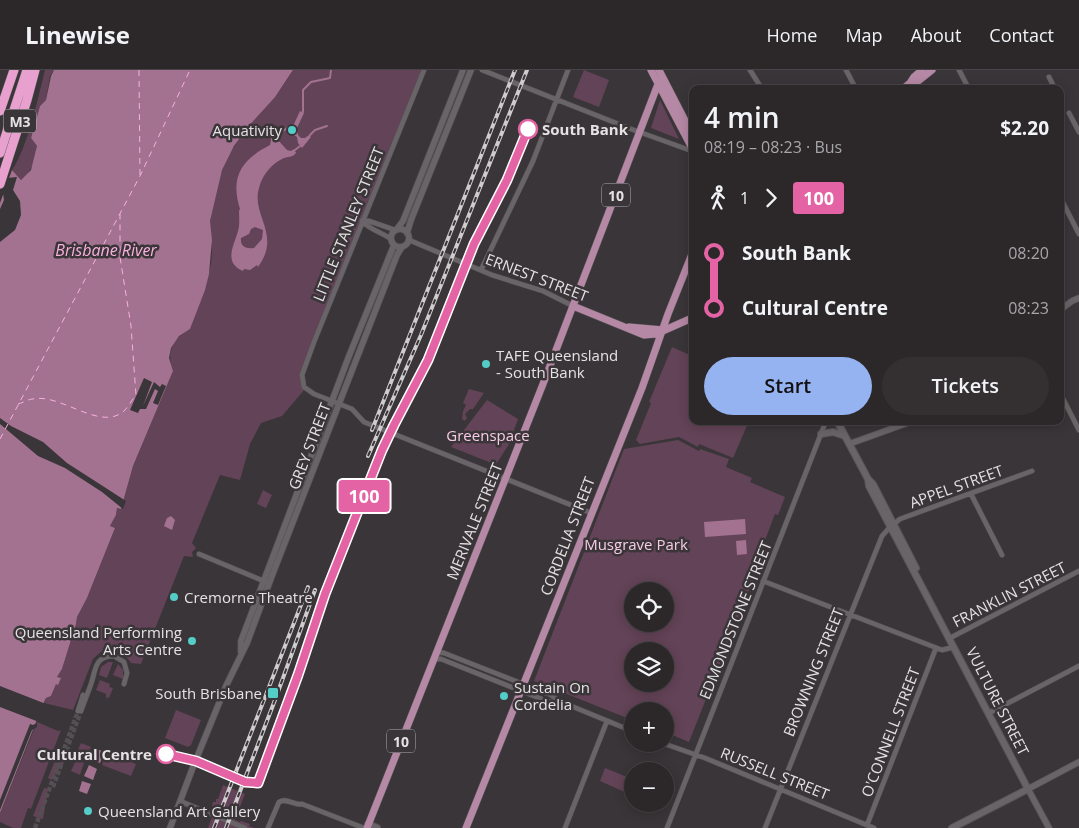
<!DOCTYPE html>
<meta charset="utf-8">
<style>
:root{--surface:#2c282a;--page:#343032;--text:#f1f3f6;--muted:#a6a6a8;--line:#484447;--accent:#95b2f1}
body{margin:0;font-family:"Open Sans",sans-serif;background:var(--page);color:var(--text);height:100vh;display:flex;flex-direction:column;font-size:19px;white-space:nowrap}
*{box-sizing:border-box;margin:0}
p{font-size:16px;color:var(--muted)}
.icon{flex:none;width:28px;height:28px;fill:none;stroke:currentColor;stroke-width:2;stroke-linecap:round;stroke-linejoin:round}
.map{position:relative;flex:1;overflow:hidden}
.drawer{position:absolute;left:689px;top:15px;width:375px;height:340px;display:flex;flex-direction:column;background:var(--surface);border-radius:10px;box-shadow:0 2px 12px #0003,0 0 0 1px var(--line)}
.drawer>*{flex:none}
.badge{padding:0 10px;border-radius:4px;font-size:18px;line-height:32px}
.tools{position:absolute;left:624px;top:512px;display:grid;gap:10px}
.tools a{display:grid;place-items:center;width:50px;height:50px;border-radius:50%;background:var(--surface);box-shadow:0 2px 12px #0003,0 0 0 1px var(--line);font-size:25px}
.map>.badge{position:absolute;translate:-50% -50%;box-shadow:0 0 0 2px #fff}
.legs{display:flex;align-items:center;gap:8px;height:55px;padding:0 15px;font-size:16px}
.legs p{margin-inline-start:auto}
.summary{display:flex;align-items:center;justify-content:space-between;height:85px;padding:0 15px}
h1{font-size:28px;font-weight:600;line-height:38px}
.primary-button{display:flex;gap:10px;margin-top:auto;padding:10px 15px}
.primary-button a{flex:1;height:58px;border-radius:30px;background:var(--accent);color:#111;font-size:20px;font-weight:600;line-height:58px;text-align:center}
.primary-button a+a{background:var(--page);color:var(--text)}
ul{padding:0 15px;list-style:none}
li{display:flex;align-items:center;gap:18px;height:55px;font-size:19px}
li i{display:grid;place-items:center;width:8px;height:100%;margin:0 6px;background:currentColor}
li i::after{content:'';width:12px;height:12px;margin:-6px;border:4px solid;border-radius:50%;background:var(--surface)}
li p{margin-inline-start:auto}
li:first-child i{background:linear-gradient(#0000 50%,currentColor 0)}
li:last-child i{background:linear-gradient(currentColor 50%,#0000 0)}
header{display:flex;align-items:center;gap:30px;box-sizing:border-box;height:70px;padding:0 25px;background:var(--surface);border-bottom:1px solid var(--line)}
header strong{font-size:24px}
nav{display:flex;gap:28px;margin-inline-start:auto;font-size:18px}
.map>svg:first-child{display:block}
.green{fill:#634357;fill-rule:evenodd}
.water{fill:#a37291;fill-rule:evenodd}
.pier{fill:#3a3538}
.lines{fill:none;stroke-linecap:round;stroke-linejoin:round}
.stream{stroke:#a37291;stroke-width:2}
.ferry{stroke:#fab0de;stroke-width:1;stroke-dasharray:6 5;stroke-linecap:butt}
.minor-tunnel{stroke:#544f52;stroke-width:4.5;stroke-dasharray:4.5 2;stroke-linecap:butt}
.minor-casing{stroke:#585456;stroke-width:5.5}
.tertiary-casing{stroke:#585456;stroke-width:7}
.secondary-casing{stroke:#585456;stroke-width:8}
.primary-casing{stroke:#585456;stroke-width:8}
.motorway-casing{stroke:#585456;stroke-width:10}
.minor{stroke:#696467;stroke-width:4.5}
.tertiary{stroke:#696467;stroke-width:5.5}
.secondary{stroke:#696467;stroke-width:6}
.primary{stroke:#b588a5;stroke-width:7}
.motorway{stroke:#e8a0ce;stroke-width:9}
.rail-casing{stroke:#cfccce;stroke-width:4}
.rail{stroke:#3a3538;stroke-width:2;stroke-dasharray:5.5;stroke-linecap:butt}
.line-1-casing{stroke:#fff;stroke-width:11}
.line-1{stroke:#e463a4;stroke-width:8}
.stop-1-dot{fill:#fff;stroke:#e463a4;stroke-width:2.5}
.poi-dot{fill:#54cdc8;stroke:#3a3538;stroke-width:2}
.labels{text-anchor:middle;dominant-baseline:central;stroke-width:5;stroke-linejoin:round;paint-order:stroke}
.shield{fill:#3a3538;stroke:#b2aeb0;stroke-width:1}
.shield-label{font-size:14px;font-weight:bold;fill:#e5e2e4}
.stop-label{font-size:15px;font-weight:bold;fill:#e5e2e4;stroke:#3a3538;text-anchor:start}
.poi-label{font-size:15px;fill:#e5e2e4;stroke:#3a3538;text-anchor:start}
.street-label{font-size:15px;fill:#e5e2e4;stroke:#3a3538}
.park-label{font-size:15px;fill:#f7cae6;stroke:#3a3538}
.water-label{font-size:16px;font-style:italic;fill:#fab0de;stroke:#3a3538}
</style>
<header>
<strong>Linewise</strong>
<nav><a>Home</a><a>Map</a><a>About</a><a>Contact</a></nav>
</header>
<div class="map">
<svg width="1079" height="758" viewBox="0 0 1079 758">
<rect width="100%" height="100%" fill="#3a3538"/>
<path class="green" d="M45,0h9l-4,6 -4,24 -6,6 -9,32 6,8c-1,13 -5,26 -16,34l-9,-10c16,-23 26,-73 33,-100z
M293,0h131l-122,305 3,14 -23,27 -21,7 -11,21 -10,36 -20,-5 -28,68 4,5 -4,4 1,5 -9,-1 -43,108 -10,-1c-7,-11 -16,-13 -28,-13l-10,9 -20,51 -29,-7 2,-5 5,-2 5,-13 4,-5 -3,-1 5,-8 14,-45 1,-7 10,-19 28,-70 -5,-2 6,-11 1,-7 4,1 12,-43 40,-95c-7,-17 -1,-34 17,-42 6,-20 18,-46 21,-66 2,-12 0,-25 -1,-37 -1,-8 9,-48 12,-56 16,-40 50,-64 71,-100z
M584,0l25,10 -10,27 -26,-10z
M660,30l19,39 -28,-11z
M672,277l20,9 -2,14 2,1v50h57l-16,37 -34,-14 -1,3 -19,-10 -39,7 -4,-4 15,-37 -2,-1z
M469,319l15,4 -11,16h-3l-5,5 2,4 -2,3 -3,-2 1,-8 3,-6 -3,-2z
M487,330l31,19 -9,25 -12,19 -3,1 -43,-17z
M678,370l21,11 1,-2 29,10 -3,8 26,11 -2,4 35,15 -7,18 -3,-1 -21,55 3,1 -68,172 -24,-10v-21h-33v9l-98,-39 90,-232zM632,521h33v33h-33zM632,581h33v33h-33z
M263,420l9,5 -6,13 -9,-4z
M108,592h5l-6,16 -8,-3 2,-8z
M118,594l5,6v9l-10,-4z
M100,610l10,4 -1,3 4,1 -4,10 -2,-1 -1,3v-6l-10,-4z
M176,640l25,10 -10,25 -3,2 -23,-9z
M37,652l21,9 3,-1 -30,79 -3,-1 -7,20h-8l-13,-6v-9z
M81,673l10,4 -5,11 -10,-4z
M60,678l9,4 -2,7 -16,21 -3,-2z
M107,683l29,11 -5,12 -29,-11z
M76,690l8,3 -4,12 -9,-4z
M605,698l27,11 -5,14 -27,-12z
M223,715l22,9 -10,26 5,2 4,-7 -3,6 9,3 -1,2 5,2h-46l4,-11 -29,-11 2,-5 28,11 1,-5 -2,-1 1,-4h3v-3h2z
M44,718l4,1 -5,30 -10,-3z"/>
<path class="water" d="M54,0h239l-18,27 -27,30 -14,19 -12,24 -12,51 2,19 -3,34 -4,16 -15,39 -11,7 -8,12 -2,10 4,13 -40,95 -12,43 -4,-1 -1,7 -6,11 5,2 -28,70 -10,19 -1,7 -14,45 -5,8 4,1 -3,7 -2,-1 -5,12 -5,2 -2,4 -44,111v-610l12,-33 9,10 10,-10 6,-24 -6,-8 9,-32 6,-6 5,-24z
M300,41l4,2 -7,15 1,7 3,3h4l4,-3 2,2 -9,11 -4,-5 -1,-6 -10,-6 -1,-4 8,-3z
M281,59l1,4 -4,2 -1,4 10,11 4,1 3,-2 2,4c-4,5 -8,3 -14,6 -11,5 -20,17 -23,29 -8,28 23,46 -1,79l-1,-2 -7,5 -6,-1 -1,2c-20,-9 -9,-25 -5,-40 2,-7 1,-13 1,-20l1,-2c-10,-32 1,-49 30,-64l3,-15zM255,157l8,3 -1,9 -8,9c-8,1 -14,-1 -13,-10l8,-4 2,-5z
M171,446l4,4 -3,10 -8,-4 3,-8z
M745,449l1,15 -41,3 -1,-15z
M746,470l1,14 -10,1 -1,-14z
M95,678l9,4 -4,11 -9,-3z
M89,695l8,4 -4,11 -9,-4z
M82,711l9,3 -4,10 -8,-3z"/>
<path class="pier" d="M11,97l-4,11 10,-1 -4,13 7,11 1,14 -6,15 -15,12v-33l4,-9 -1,-7 -3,7v-5z
M144,308l8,4 -9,24 11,-24 6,5 2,-3 4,2 -8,19 -5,-2 5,-12 -3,-2 -9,20h-6l-2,4 -8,-3z
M0,348l11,8 32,16 24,21 59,38 -3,8 -21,-17 -37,-24 -27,-12 -38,-32z
M0,616l46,18 -7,18 -39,-15z
M37,653v4l-5,3 -32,80v-10l30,-76 3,1z"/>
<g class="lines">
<path class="stream" d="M303,42v-22l8,-8 19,-4 1,-8
M282,61l4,-2
M310,65l5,-5 12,-4
M295,80l5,-4"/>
<path class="ferry" d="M139,0l1,105
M18,334c5,-1 10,-5 15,-5 28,-6 67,33 91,12 4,-4 8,-11 12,-16l-5,-69 -11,-69v-43
M0,369l140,-263 50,-106"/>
<path class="minor-tunnel" d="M53,717l28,-76
M35,758l43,-117"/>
<defs>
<path id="minor" d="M424,0l-110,272 -12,33 2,12 10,7 38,15 12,13 227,91
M482,0l149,59 61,22
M750,0l12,19
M846,0l10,19
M959,0l10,19
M1049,7l6,12
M1060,28v3
M1069,43l10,19
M1060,127l19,37
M362,151c8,9 19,11 29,18
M362,151h7l26,9
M409,170l83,35 51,16 30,15
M481,200l52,-109 35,-91
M1060,323l19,37
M971,424l31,61
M199,484l67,28
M763,511l179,69 12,-3
M950,568l129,-67
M437,582l7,1 107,42 8,6 73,30
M434,589h7l108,43 10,-1
M78,641l5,-16 3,2
M81,641c3,-9 7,-18 10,-27 5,-14 3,-28 23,-28l10,6 3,11 -3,11
M989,643l90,-47
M665,674l40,14 169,70
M180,731l65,27
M867,755l69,-177
M268,758l11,-26c8,-5 15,4 23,2l62,24
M565,758l42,-107
M667,758l159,-407
M765,758l117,-292 8,-9 10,-8 132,-48"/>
<path id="tertiary" d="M391 168a9 9 0 1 1 18 0a9 9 0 1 1-18 0Z
M397,159l6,-8 60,-151
M407,163l4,-13 60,-150
M1060,240l12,-9 7,-3
M849,374l64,-23
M241,582v-11l108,-285 45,-111
M170,758l23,-61 33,-81 21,-43 26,-70 124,-318 5,-8
M1049,758l-21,-39 51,-27"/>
<path id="secondary" d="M837,351l31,58 5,5 43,84
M821,364l12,-2 12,4
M868,409l1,7 159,303 -76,39
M368,754l9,4"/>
<path id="primary" d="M651,0l41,78
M659,0l33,64
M910,13l4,-6 8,-7
M903,19l7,-6 7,-1 15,-12
M573,236l71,29 12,-1 36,-16
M629,257l34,3
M367,758l176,-444 115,-300
M466,758l176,-440 26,-74 24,-60"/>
<path id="motorway" d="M0,41l14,-41
M0,83l27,-83
M0,114l27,-84 8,-30"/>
</defs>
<use href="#minor" class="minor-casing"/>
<use href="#tertiary" class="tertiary-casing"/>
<use href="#secondary" class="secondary-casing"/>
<use href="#primary" class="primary-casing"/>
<use href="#motorway" class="motorway-casing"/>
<use href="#minor" class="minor"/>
<use href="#tertiary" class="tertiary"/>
<use href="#secondary" class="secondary"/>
<use href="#primary" class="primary"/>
<use href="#motorway" class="motorway"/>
<defs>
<path id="rail" d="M372,360l143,-360
M368,386l53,-121 106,-265
M214,758l94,-241
M226,758l49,-128 40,-110"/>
</defs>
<use href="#rail" class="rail-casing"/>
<use href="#rail" class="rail"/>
</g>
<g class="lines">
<defs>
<path id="line-1" d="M166,684l30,7 49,21 13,1 40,-108 27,-81 57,-144 12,-25 34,-65 46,-116 33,-64 21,-51"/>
</defs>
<use href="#line-1" class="line-1-casing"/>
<use href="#line-1" class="line-1"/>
</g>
<g class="stop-1-dot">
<circle cx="528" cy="59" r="9"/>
<circle cx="166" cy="684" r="9"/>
</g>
<g class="poi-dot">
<circle cx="292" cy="60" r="5"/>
<circle cx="486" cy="294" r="5"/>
<circle cx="174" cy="527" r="5"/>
<circle cx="192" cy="571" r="5"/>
<rect x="267" y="617" width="12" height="12" rx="2.5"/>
<circle cx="504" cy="626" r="5"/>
<circle cx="88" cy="741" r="5"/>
</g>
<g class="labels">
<g class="shield">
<rect x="4" y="39.5" width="32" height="23" rx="4"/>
<rect x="602" y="113.5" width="28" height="23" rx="4"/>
<rect x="387" y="659.5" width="28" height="23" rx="4"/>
</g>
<g class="shield-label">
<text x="20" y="51">M3</text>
<text x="616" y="125">10</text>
<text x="401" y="671">10</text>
</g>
<g class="stop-label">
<text x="542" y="59">South Bank</text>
<text x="152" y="684" text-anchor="end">Cultural Centre</text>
</g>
<g class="poi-label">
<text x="282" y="60" text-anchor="end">Aquativity</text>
<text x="496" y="285">TAFE Queensland<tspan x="496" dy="17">- South Bank</tspan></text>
<text x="184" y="527">Cremorne Theatre</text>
<text x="182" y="562" text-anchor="end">Queensland Performing<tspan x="182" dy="17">Arts Centre</tspan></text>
<text x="514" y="617">Sustain On<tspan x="514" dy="17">Cordelia</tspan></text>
<text x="262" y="623" text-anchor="end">South Brisbane</text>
<text x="98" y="741">Queensland Art Gallery</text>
</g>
<g class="street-label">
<text transform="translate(348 154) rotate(-68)">LITTLE STANLEY STREET</text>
<text transform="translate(537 207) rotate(21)">ERNEST STREET</text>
<text transform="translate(309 376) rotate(-69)">GREY STREET</text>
<text transform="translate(956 416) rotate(-20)">APPEL STREET</text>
<text transform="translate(474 451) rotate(-68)">MERIVALE STREET</text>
<text transform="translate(567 466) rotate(-69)">CORDELIA STREET</text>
<text transform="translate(1009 524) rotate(-27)">FRANKLIN STREET</text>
<text transform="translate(735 550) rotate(-68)">EDMONDSTONE STREET</text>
<text transform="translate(813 602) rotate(-68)">BROWNING STREET</text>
<text transform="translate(998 631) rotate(63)">VULTURE STREET</text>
<text transform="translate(890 662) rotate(-69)">O'CONNELL STREET</text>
<text transform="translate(775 703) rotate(22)">RUSSELL STREET</text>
</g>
<g class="park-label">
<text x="488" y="365">Greenspace</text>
<text x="636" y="474">Musgrave Park</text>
</g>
<g class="water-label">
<text x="106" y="180">Brisbane River</text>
</g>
</g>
</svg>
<div class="tools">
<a><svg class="icon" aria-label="locate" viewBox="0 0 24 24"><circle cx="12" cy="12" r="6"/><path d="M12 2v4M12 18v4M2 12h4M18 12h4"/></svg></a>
<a><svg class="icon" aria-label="layers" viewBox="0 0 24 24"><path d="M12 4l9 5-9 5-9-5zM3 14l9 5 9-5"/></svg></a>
<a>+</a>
<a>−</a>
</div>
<b class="badge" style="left:364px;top:426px;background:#e463a4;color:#fff">100</b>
<section class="drawer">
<div class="summary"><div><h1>4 min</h1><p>08:19 – 08:23 · Bus</p></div><b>$2.20</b></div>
<div class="legs"><svg class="icon" aria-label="walk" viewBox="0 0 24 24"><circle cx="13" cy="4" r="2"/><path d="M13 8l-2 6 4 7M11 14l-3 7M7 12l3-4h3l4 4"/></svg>1<svg class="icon" aria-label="forward" viewBox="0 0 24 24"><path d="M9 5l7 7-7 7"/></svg><b class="badge" style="background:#e463a4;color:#fff">100</b></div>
<ul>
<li><i style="color:#e463a4"></i><b>South Bank</b><p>08:20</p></li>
<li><i style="color:#e463a4"></i><b>Cultural Centre</b><p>08:23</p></li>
</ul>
<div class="primary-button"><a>Start</a><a>Tickets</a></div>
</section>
</div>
